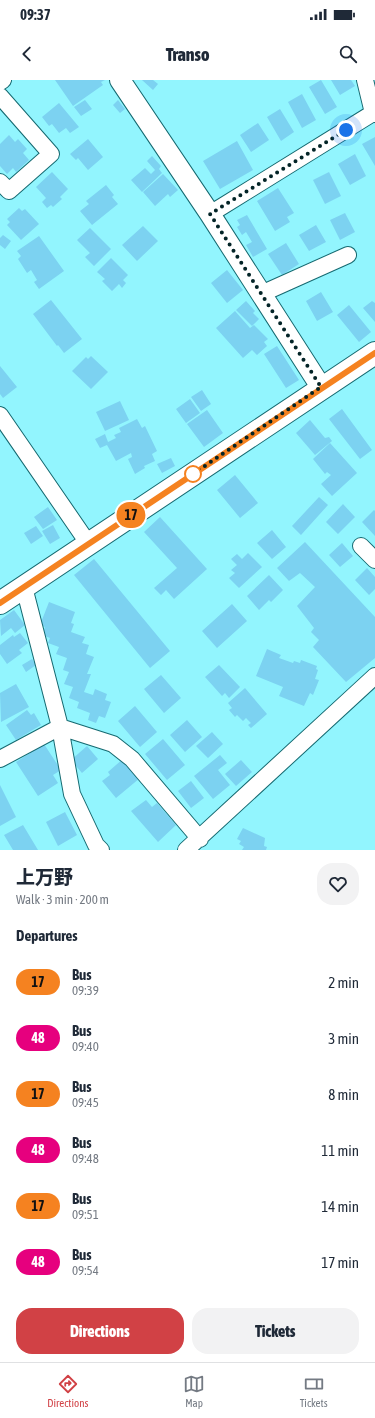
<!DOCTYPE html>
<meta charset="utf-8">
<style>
:root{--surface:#fff;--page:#f2f2f3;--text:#1f2937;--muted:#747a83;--line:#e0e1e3;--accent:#d14145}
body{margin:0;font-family:"Asap Condensed","Noto Sans JP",sans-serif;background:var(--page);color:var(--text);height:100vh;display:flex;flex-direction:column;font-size:15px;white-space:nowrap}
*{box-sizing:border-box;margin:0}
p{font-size:13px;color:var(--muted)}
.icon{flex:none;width:22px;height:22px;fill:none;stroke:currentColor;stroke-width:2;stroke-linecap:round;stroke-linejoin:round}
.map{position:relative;height:770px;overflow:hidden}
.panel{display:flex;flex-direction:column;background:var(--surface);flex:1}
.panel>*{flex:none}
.badge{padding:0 8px;border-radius:13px;font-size:14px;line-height:26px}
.you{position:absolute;width:20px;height:20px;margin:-10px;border:3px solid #fff;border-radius:50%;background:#1a73e8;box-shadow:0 0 0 6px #1a73e833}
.map>.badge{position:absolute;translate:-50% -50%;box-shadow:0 0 0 2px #fff}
h2{padding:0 16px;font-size:15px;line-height:36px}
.round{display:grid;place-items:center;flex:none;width:42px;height:42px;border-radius:16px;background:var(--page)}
.headline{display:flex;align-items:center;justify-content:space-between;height:68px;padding:0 16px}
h1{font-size:19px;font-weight:800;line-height:30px}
.action{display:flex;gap:8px;margin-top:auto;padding:8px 16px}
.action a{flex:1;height:46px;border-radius:16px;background:var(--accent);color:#fff;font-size:16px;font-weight:800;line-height:46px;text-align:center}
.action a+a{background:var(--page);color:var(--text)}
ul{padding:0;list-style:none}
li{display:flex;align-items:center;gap:12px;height:56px;padding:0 16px}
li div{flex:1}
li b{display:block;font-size:15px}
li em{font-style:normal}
li .badge{min-width:44px;font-weight:700;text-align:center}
.status{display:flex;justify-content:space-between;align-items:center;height:28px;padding:0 20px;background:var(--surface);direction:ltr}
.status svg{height:11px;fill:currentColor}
header{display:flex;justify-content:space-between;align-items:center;height:52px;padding:0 16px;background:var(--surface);font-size:18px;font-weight:800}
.menu{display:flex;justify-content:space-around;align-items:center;height:56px;border-top:1px solid var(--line);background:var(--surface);font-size:11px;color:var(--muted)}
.menu a{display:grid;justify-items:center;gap:2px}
.menu .on{color:var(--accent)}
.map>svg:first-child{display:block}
.building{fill:#7cd2f1}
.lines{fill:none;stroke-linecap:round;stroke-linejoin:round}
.minor-casing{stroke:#156970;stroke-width:18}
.tertiary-casing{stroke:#156970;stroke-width:22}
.secondary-casing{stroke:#156970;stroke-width:24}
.minor{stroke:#fff;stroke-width:16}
.tertiary{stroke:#fff;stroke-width:20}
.secondary{stroke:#fff;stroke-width:22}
.line-casing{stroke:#fff;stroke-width:9}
.line{stroke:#f58220;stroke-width:6}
.walk{stroke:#032427;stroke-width:4;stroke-dasharray:0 7.2}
.stop-dot{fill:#fff;stroke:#f58220;stroke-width:2}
</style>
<div class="status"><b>09:37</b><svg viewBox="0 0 49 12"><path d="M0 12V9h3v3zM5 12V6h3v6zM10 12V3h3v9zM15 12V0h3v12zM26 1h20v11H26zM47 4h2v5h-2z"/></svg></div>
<header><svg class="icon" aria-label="back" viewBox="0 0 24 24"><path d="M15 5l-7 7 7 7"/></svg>Transo<svg class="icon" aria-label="search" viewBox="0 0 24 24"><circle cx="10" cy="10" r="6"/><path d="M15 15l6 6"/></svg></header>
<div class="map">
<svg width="375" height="770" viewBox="0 0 375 770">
<rect width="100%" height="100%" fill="#92f5fe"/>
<path class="building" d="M55,0h50l-4,2 2,3 -30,21z
M142,0h11l5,4 -5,6z
M321,0l16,27 -12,7 -16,-27z
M331,0h20l4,6 -15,9z
M302,14l14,26 -14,8 -14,-26z
M85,20l7,9 -11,7 -7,-9z
M118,20l7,9 -5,4 -7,-8z
M59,23l20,24 -9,6 -4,-5 -7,5 -7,-9 -3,2 -7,-9z
M280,29l14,23 -13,9 -14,-24z
M258,43l11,17 -18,12 -11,-17z
M9,55l6,7 3,-3 9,10 -4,4 6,7 -13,12 -3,-4 -6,6 -7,-8v-22z
M375,57v29l-13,-22z
M88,59l15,18 -15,13 -10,-12 -2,2 -6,-6z
M237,61l16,29 -33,19 -17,-28z
M355,74l11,22 -16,9 -12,-21z
M152,76l9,10 -2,3 3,4 -20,19 -11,-12 14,-12 6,6 4,-4 -8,-9z
M52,92l16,17 -8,8 2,2 -9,8 -2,-2 -4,3 -5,-6 4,-4 -10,-11z
M329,92l12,24 -16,8 -12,-24z
M163,94l15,16 -8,7 -2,-3 -13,12 -12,-14z
M106,105l8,10 -2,2 6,7 -26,21 -12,-14 9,-7 -3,-3z
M278,108l16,25 -7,4 3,5 -15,9 -18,-30z
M19,128l3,3 3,-2 14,15 -18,16 -14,-15 3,-3 -3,-3z
M345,133l10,19 -15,8 -10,-20z
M247,135l20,34 -14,8 -7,-12 6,-3 -6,-10 -4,3 -5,-8 3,-2 -3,-5z
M316,145l10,17 -17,9 -10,-16z
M143,146l15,15 -21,20 -15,-16z
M90,148l21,21 -17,17 -9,-9 5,-4 -13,-13z
M3,155l8,6 -6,8 -5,-4v-7z
M39,156l25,35 -25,18 -5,-7 3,-2 -6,-10 -4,3 -9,-14 3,-3 -4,-5z
M286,163l13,21 -17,11 -14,-21z
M111,178l17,17 -5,5 3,3 -4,5 -3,-4 -7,7 -10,-10 3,-2 -8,-7z
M227,190l16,20 -16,13 -16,-20z
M321,212l12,20 -16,9 -11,-20z
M51,220l31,39 -18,14 -6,-8 -1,1 -24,-32z
M246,221l9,10 -2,2 6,6 -7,7 -16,-16z
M372,221l3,2v19l-12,-14z
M349,225l22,27 -12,10 -22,-27z
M235,231l15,17 4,-3 14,14 -4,3 3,4 -10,9 -5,-5 -9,8 -27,-30z
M277,266l22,34 -13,8 -22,-34z
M91,276l17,16 -17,17 -19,-18 14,-14 2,2z
M0,286l17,21 -14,11 -3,-4z
M202,310l9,14 -10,7 -10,-14z
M190,319l10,14 -14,10 -10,-14z
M120,321l9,19 -24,11 -9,-19z
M342,329l30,41 -12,9 -31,-40z
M207,330l16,23 -19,14 -17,-23z
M137,339l5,9 3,-2 12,25 -5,3 3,7 -11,5 1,2 -10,6 -7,-15 4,-2 -1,-4 -15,8 -9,-16 -7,3 -5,-9 10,-5 3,8 8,-4 -2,-3 7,-3 -2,-4z
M310,340l15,18 4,-1 3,4 -17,14 -19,-22z
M330,363l27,30 -25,23 -11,-12 10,-9 -4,-3 -2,2 -12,-15z
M171,378l4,8 -13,7 -5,-9z
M235,395l23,28 -18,15 -23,-28z
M319,417l9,8 -27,30 -9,-9z
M343,424l12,13 -17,17 -12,-12z
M48,427l9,13 -14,9 -9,-12z
M374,430l1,1v25l-13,-14z
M160,437l47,52 -33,30 -8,-9 -5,5 -7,-7 23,-20 -33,-36z
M53,445l7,13 -10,6 -8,-13z
M36,446l7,10 -12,8 -7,-11z
M272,450l14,17 -14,12 -15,-16z
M305,462l70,75v41l-29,24 -33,-35 6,-7 -8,-8 3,-4 -17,-22 18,-19 -15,-14 -11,8 -12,-13z
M342,463l11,13 -13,11 -11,-12z
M248,473l14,14 -23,21 -10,-10 6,-5 -4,-3 6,-5 -6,-6 6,-5 5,5z
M94,479l76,92 -20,17 -76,-93z
M367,488l8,9v12l-6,6 -14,-15z
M269,495l14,15 -12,12 -2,-2 -10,10 -12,-14z
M49,522l26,10 -4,11 3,1 -3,8 14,5 -3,6 7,2 -3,9 8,3 -7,17h4l-7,18 9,3 2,-6 12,5 -2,6 6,2 -6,16 -6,-2 -3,7 -8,-3 2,-7 -13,-5 2,-6 -10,-4 4,-11 -9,-3 5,-12 -6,-2 4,-12 -11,-4 3,-7 -11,-4 2,-5 -8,-3 3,-8 -5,-2z
M232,524l15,17 -30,27 -15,-17z
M14,530l11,15 -10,8 -4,-5 -10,8 -1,-16z
M20,553l8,10 -9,7 3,3 -15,11 -7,-10v-9l13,-10 1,2z
M267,569l14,6 -2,3 14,5 1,-2 6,2 1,-3 16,6 -1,3 2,1 -3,9 4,1 -6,15 -3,-2 -6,13 -25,-10 4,-9 -27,-11z
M32,579l4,6 -10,7 -4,-7z
M219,585l21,22 -11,11 -4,-5 -3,3 -17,-19z
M161,595l20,23 -17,15 -20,-24z
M16,604l13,23 -28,15 -1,-29z
M245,608l22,26 -16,14 -3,-3 3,-2 -5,-5 -3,3 -6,-6 -2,2 -6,-7 3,-2 -4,-5z
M135,626l22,26 -17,15 -22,-26z
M27,630l4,5 3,-2 7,12 -25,15 -10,-15z
M187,640l15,17 -17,15 -15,-17z
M212,652l11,12 -15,14 -12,-12z
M163,659l22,26 -18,15 -22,-26z
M44,664l17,26 -8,5 5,8 -20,13 -22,-34z
M87,666l11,13 -16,14 -11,-13z
M220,675l7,8 -9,7 12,15 -17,14 -19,-23z
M124,678l16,20 -24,20 -14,-17 8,-6 -2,-3z
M241,680l11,12 -16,14 -11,-12z
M191,701l13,17 -13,10 -13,-17z
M0,705l16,32 -16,9z
M146,720l6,7 5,-4 19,22 -18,17 -27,-31z
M65,732l12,23 -19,11 -12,-24z
M23,745l15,25h-25l-9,-15z
M243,748l22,10 -1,8 3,1 -1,3h-24l2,-3 -5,-3 2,-3 -4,-2z"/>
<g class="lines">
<defs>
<path id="minor" d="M365,0l8,33
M0,2l3,-2
M0,16l51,58 -42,37 -9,-9
M210,134l163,-101 2,1
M261,214l87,-39
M0,335l88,128
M361,466l14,14
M24,507l36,140 12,67 24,51 5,5
M0,679l60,-32 53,17 19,15 68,80
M186,770l189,-174"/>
<path id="tertiary" d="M120,0l90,134 111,173"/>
<path id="secondary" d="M0,523l375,-250"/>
</defs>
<use href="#minor" class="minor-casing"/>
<use href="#tertiary" class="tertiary-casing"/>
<use href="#secondary" class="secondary-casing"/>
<use href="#minor" class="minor"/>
<use href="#tertiary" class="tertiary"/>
<use href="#secondary" class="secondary"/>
</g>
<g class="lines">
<defs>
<path id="line" d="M0,523l375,-250"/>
</defs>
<use href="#line" class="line-casing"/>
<use href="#line" class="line"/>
<path class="walk" d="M193,394l128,-87 -111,-173 136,-84"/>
</g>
<circle class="stop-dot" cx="193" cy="394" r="8"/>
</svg>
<div class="you" style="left:346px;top:50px"></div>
<b class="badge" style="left:131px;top:435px;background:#f58220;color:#111">17</b>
</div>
<section class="panel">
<div class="headline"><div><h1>上万野</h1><p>Walk · 3 min · 200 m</p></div><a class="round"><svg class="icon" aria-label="heart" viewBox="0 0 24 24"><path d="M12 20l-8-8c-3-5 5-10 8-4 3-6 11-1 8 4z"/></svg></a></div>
<h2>Departures</h2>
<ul>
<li><span class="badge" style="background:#f58220;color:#111">17</span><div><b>Bus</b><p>09:39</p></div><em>2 min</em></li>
<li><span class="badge" style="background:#e6007e;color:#fff">48</span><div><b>Bus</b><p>09:40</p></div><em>3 min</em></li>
<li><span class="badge" style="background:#f58220;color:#111">17</span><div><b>Bus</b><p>09:45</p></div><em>8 min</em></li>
<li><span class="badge" style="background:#e6007e;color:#fff">48</span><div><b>Bus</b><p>09:48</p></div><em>11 min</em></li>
<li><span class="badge" style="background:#f58220;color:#111">17</span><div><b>Bus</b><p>09:51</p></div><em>14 min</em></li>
<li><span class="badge" style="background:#e6007e;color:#fff">48</span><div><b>Bus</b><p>09:54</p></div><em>17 min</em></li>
</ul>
<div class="action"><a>Directions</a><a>Tickets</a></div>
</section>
<nav class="menu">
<a class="on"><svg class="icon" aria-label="directions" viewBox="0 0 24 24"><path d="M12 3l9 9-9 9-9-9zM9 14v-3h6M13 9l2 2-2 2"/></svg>Directions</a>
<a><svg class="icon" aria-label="map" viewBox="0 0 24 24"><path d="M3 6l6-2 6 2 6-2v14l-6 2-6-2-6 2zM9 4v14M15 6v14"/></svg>Map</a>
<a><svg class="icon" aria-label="tickets" viewBox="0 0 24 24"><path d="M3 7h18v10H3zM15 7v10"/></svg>Tickets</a>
</nav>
